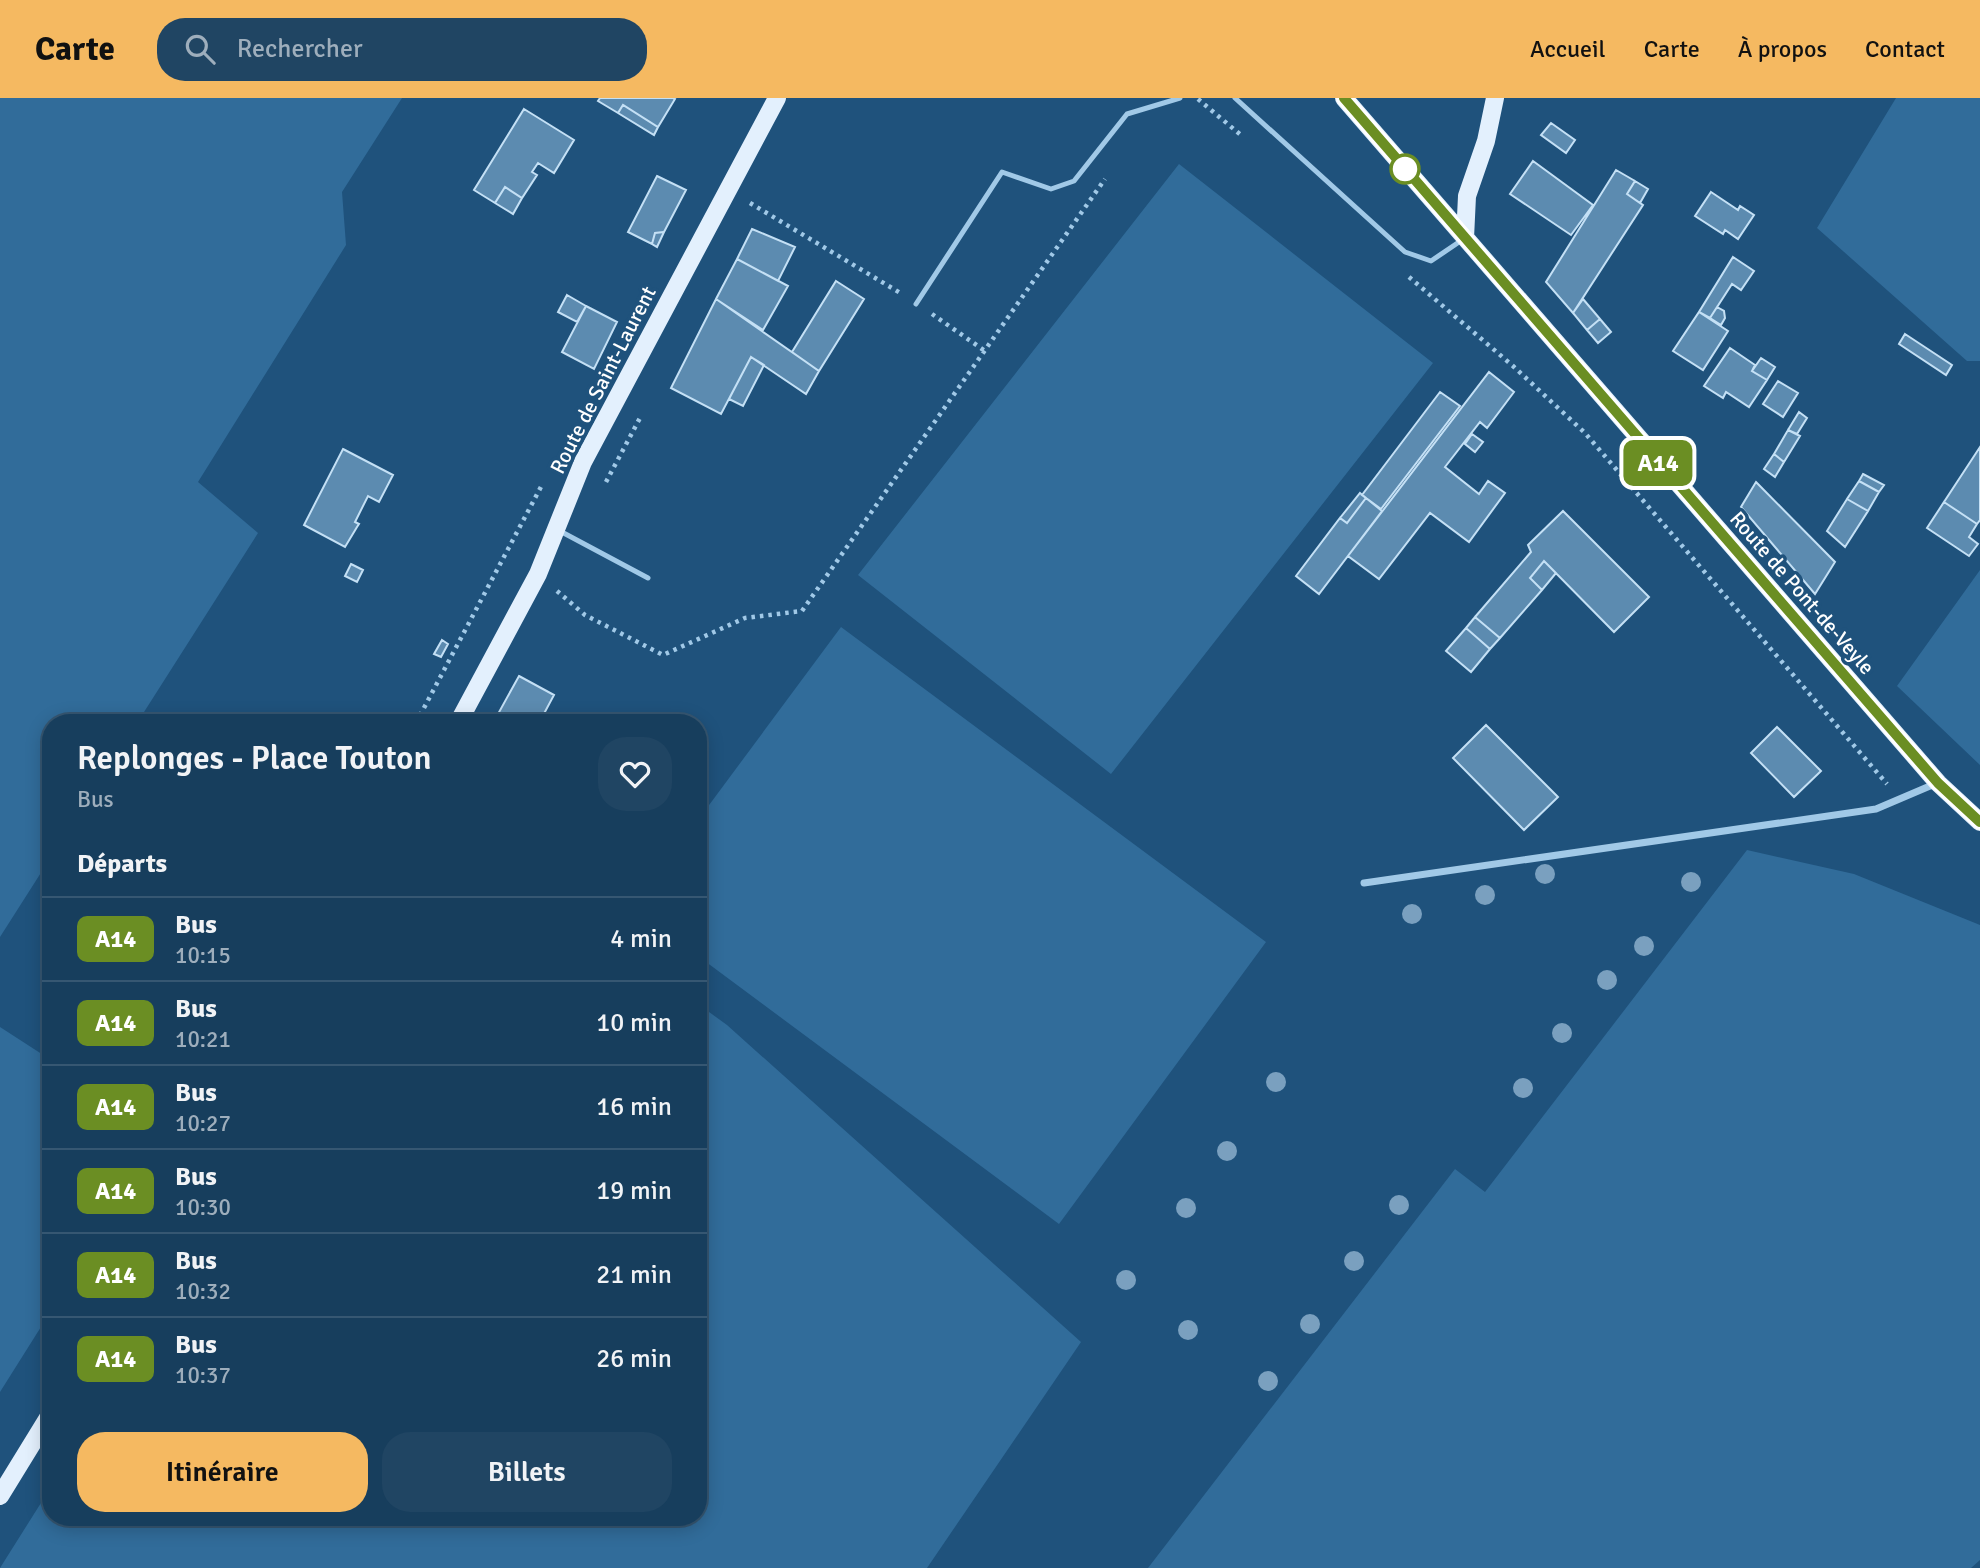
<!DOCTYPE html>
<html lang="fr">
<meta charset="utf-8">
<style>
:root{--surface:#173e5d;--page:#204563;--text:#f1f3f6;--muted:#9eaebc;--line:#365772;--accent:#f5b961}
body{margin:0;font-family:Signika,sans-serif;background:var(--page);color:var(--text);height:100vh;display:flex;flex-direction:column;font-size:26px;white-space:nowrap}
*{box-sizing:border-box;margin:0}
p{font-size:23px;color:var(--muted)}
.icon{flex:none;width:38px;height:38px;fill:none;stroke:currentColor;stroke-width:2;stroke-linecap:round;stroke-linejoin:round}
.map{position:relative;flex:1;overflow:hidden}
.drawer{position:absolute;left:42px;top:616px;width:665px;height:812px;display:flex;flex-direction:column;background:var(--surface);border-radius:28px;box-shadow:0 4px 18px #0003,0 0 0 2px var(--line)}
.drawer>*{flex:none}
.badge{padding:0 14px;border-radius:10px;font-size:24px;line-height:46px}
.map>.badge{position:absolute;translate:-50% -50%;box-shadow:0 0 0 4px #fff}
h2{padding:0 35px;font-size:26px;line-height:63px}
.round{display:grid;place-items:center;flex:none;width:74px;height:74px;border-radius:28px;background:var(--page)}
.overview{display:flex;align-items:center;justify-content:space-between;height:119px;padding:0 35px}
h1{font-size:33px;font-weight:600;line-height:52px}
.cta{display:flex;gap:14px;margin-top:auto;padding:14px 35px}
.cta a{flex:1;height:80px;border-radius:28px;background:var(--accent);color:#111;font-size:28px;font-weight:600;line-height:80px;text-align:center}
.cta a+a{background:var(--page);color:var(--text)}
ul{padding:0;list-style:none}
li{display:flex;align-items:center;gap:21px;height:84px;padding:0 35px;border-top:2px solid var(--line)}
li div{flex:1}
li b{display:block;font-size:26px}
li em{font-style:normal}
li .badge{min-width:77px;font-weight:700;text-align:center}
header{display:flex;align-items:center;gap:42px;box-sizing:border-box;height:98px;padding:0 35px;background:var(--accent);color:#111}
header strong{font-size:33px}
nav{display:flex;gap:38px;margin-inline-start:auto;font-size:24px}
.search{width:490px;height:63px;background:var(--page);display:flex;align-items:center;gap:18px;box-sizing:border-box;padding:0 24px;border-radius:28px;color:var(--muted);font-size:26px}
.map>svg:first-child{display:block}
.green{fill:#316c9a}
.building{fill:#5c8bb0;stroke:#c4e0f5;stroke-width:2}
.lines{fill:none;stroke-linecap:round;stroke-linejoin:round}
.path{stroke:#a1c9e7;stroke-width:4.5;stroke-dasharray:3.5 5;stroke-linecap:butt}
.service{stroke:#a1c9e7;stroke-width:5}
.minor{stroke:#a1c9e7;stroke-width:7}
.primary{stroke:#e3f0fd;stroke-width:18}
.tree{fill:#7aa0bf}
.line-casing{stroke:#fff;stroke-width:16}
.line{stroke:#6b8e23;stroke-width:10}
.stop-dot{fill:#fff;stroke:#6b8e23;stroke-width:3.5}
.labels{text-anchor:middle;dominant-baseline:central;stroke-width:7;stroke-linejoin:round;paint-order:stroke}
.street-label{font-size:21px;fill:#fff;stroke:#1f527c}
</style>
<header>
<strong>Carte</strong>
<div class="search"><svg class="icon" aria-label="search" viewBox="0 0 24 24"><circle cx="10" cy="10" r="6"/><path d="M15 15l6 6"/></svg>Rechercher</div>
<nav><a>Accueil</a><a>Carte</a><a>À propos</a><a>Contact</a></nav>
</header>
<div class="map">
<svg width="1980" height="1470" viewBox="0 0 1980 1470">
<rect width="100%" height="100%" fill="#1f527c"/>
<path class="green" d="M0,0h402l-60,94 4,53 -148,237 60,51 -121,190h-86v134l-51,80z
M1896,0h84v263h-13l-150,-133z
M1179,66l254,199 -322,411 -253,-199z
M1980,472v195l-83,-79z
M841,529l425,315 -207,282 -361,-268v-136z
M1747,752l107,24 126,51v635l-9,8h-823l307,-399 30,23z
M698,906l29,21 354,317 -154,226h-927l51,-81v30h647z
M0,929l51,33v251l-51,81z"/>
<path class="building" d="M600,0h73l2,1 -17,28 -35,-22 -5,8 -20,-12z
M623,7l35,22 -4,8 -36,-22z
M524,11l50,31 -20,33 -16,-10 -6,9 5,3 -15,23 -17,-11 -10,16 -21,-13z
M1551,25l24,17 -9,13 -25,-18z
M1533,63l60,44 -22,30 -61,-41z
M1616,72l19,11 -8,13 16,11 -70,108 -27,-31z
M657,78l29,14 -22,42 -9,1 -3,11 -24,-12z
M1635,83l13,8 -8,14 -13,-9z
M505,89l17,11 -9,16 -18,-11z
M1711,94l27,18 2,-4 14,9 -16,24 -13,-9 -2,4 -28,-18z
M752,131l43,18 -17,34 -41,-22z
M664,134l-7,15 -5,-3 3,-11z
M1733,159l21,14 -13,19 -9,-6 -22,34 -11,-6z
M737,161l51,27 -25,44 -47,-31z
M836,183l28,18 -45,72 -27,-19z
M567,197l19,11 -9,16 -19,-10z
M716,201l103,72 -13,23 -55,-37 -30,57 -50,-26z
M1583,201l17,20 -13,11 -14,-17z
M586,208l31,16 -23,47 -32,-17z
M1717,209l7,4 1,7 -4,7 -11,-7z
M1699,214l29,19 -25,39 -30,-19z
M1600,221l11,13 -13,11 -11,-13z
M1905,236l47,31 -6,10 -47,-31z
M1730,250l25,17 -3,6 15,9 -18,27 -23,-15 -3,6 -19,-12z
M751,259l13,8 -21,41 -14,-7z
M1761,260l14,9 -8,13 -15,-9z
M1489,274l25,20 -27,36 -7,-6 -35,45 34,27 9,-13 17,12 -36,49 -39,-29 -51,66 -31,-23z
M1778,283l20,12 -15,24 -20,-13z
M1440,294l20,14 -79,103 -19,-14z
M1799,314l8,6 -10,16 -9,-4z
M1788,332l12,6 -16,26 -10,-8z
M1472,336l11,8 -8,10 -10,-8z
M1980,349v73l-3,4 -33,-22z
M343,351l50,26 -14,27 -11,-6 -13,26 4,2 -2,3 -12,20 -41,-22z
M1774,356l10,8 -9,15 -11,-8z
M1863,376l21,11 -5,7 -20,-11z
M1859,383l20,11 -11,19 -21,-12z
M1756,384l79,80 -20,32 -74,-87z
M1360,395l6,5 -19,25 -7,-5z
M1366,400l16,13 -63,83 -23,-18 44,-58 7,5z
M1847,401l21,12 -23,36 -18,-16z
M1944,404l33,22 -8,13 9,7 -9,12 -42,-28z
M1563,413l86,86 -35,35 -70,-71 -14,17 12,12 -42,48 -25,-21 56,-65 -3,-7z
M1544,463l12,12 -14,17 -12,-12z
M351,466l12,6 -6,12 -12,-6z
M1475,519l25,21 -10,11 -24,-21z
M1466,530l24,21 -19,23 -25,-21z
M442,542l6,4 -7,13 -7,-3z
M519,578l35,19 -15,28h-24l-17,-9z
M1486,627l72,72 -34,33 -71,-72z
M1777,629l44,44 -27,26 -43,-44z"/>
<g class="lines">
<path class="path" d="M1198,1l44,37
M750,105l152,91
M1409,179l104,89 72,67 302,351
M932,216l53,37
M606,384l35,-66
M557,493l28,24 78,40 82,-37 57,-7 303,-432
M416,625l127,-240"/>
<path class="service" d="M1235,0l170,154 26,9 31,-21
M916,206l86,-132 49,17 23,-8 53,-67 53,-16
M558,432l90,48"/>
<path class="minor" d="M1364,785l512,-74 61,-26"/>
<path class="primary" d="M1344,0l594,685 42,39
M1465,140l2,-42 19,-55 9,-43
M458,625l80,-149 45,-112 194,-364
M0,1398l51,-83"/>
</g>
<g class="tree">
<circle cx="1545" cy="776" r="10"/>
<circle cx="1691" cy="784" r="10"/>
<circle cx="1485" cy="797" r="10"/>
<circle cx="1412" cy="816" r="10"/>
<circle cx="1644" cy="848" r="10"/>
<circle cx="1607" cy="882" r="10"/>
<circle cx="1562" cy="935" r="10"/>
<circle cx="1276" cy="984" r="10"/>
<circle cx="1523" cy="990" r="10"/>
<circle cx="1227" cy="1053" r="10"/>
<circle cx="1399" cy="1107" r="10"/>
<circle cx="1186" cy="1110" r="10"/>
<circle cx="1354" cy="1163" r="10"/>
<circle cx="1126" cy="1182" r="10"/>
<circle cx="1310" cy="1226" r="10"/>
<circle cx="1188" cy="1232" r="10"/>
<circle cx="1268" cy="1283" r="10"/>
</g>
<g class="lines">
<defs>
<path id="line" d="M1344,0l528,609 66,76 42,39"/>
</defs>
<use href="#line" class="line-casing"/>
<use href="#line" class="line"/>
</g>
<circle class="stop-dot" cx="1405" cy="71" r="14"/>
<g class="labels">
<g class="street-label">
<text transform="translate(603 282) rotate(-63)">Route de Saint-Laurent</text>
<text transform="translate(1802 495) rotate(49)">Route de Pont-de-Veyle</text>
</g>
</g>
</svg>
<b class="badge" style="left:1658px;top:365px;background:#6b8e23;color:#fff">A14</b>
<section class="drawer">
<div class="overview"><div><h1>Replonges - Place Touton</h1><p>Bus</p></div><a class="round"><svg class="icon" aria-label="heart" viewBox="0 0 24 24"><path d="M12 20l-8-8c-3-5 5-10 8-4 3-6 11-1 8 4z"/></svg></a></div>
<h2>Départs</h2>
<ul>
<li><span class="badge" style="background:#6b8e23;color:#fff">A14</span><div><b>Bus</b><p>10:15</p></div><em>4 min</em></li>
<li><span class="badge" style="background:#6b8e23;color:#fff">A14</span><div><b>Bus</b><p>10:21</p></div><em>10 min</em></li>
<li><span class="badge" style="background:#6b8e23;color:#fff">A14</span><div><b>Bus</b><p>10:27</p></div><em>16 min</em></li>
<li><span class="badge" style="background:#6b8e23;color:#fff">A14</span><div><b>Bus</b><p>10:30</p></div><em>19 min</em></li>
<li><span class="badge" style="background:#6b8e23;color:#fff">A14</span><div><b>Bus</b><p>10:32</p></div><em>21 min</em></li>
<li><span class="badge" style="background:#6b8e23;color:#fff">A14</span><div><b>Bus</b><p>10:37</p></div><em>26 min</em></li>
</ul>
<div class="cta"><a>Itinéraire</a><a>Billets</a></div>
</section>
</div>
